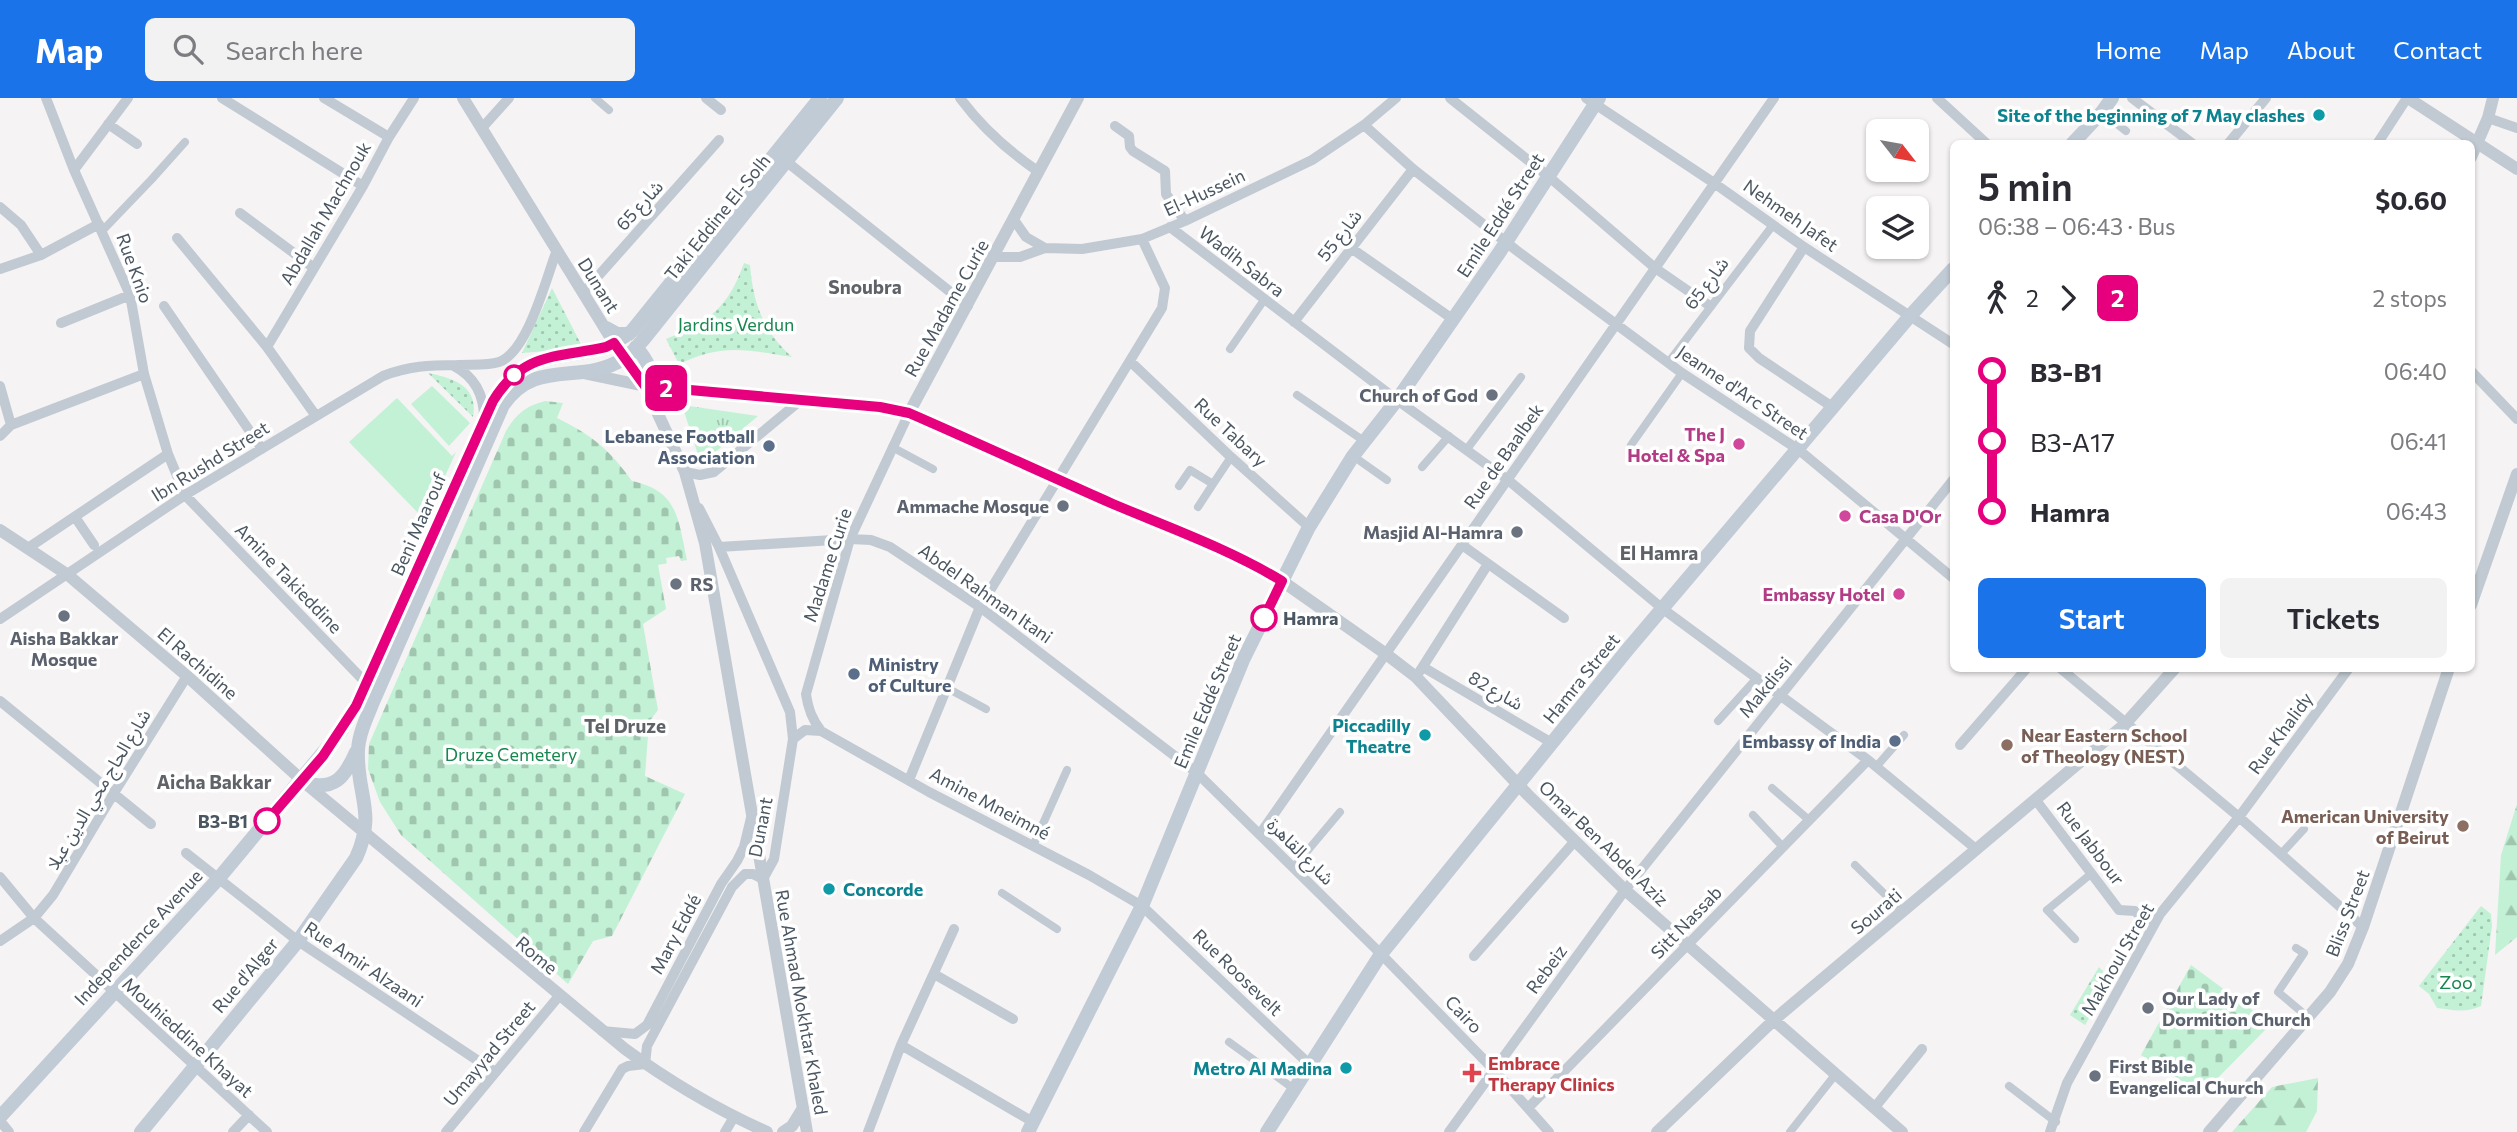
<!DOCTYPE html>
<meta charset="utf-8">
<style>
:root{--surface:#fff;--page:#f2f2f3;--text:#2b2b33;--muted:#7c7c81;--accent:#1a73e8}
body{margin:0;font-family:Commissioner,"Noto Sans Arabic",sans-serif;background:var(--page);color:var(--text);height:100vh;display:flex;flex-direction:column;font-size:26px;white-space:nowrap}
*{box-sizing:border-box;margin:0}
p{font-size:23px;color:var(--muted)}
.icon{flex:none;width:38px;height:38px;fill:none;stroke:currentColor;stroke-width:2;stroke-linecap:round;stroke-linejoin:round}
.map{position:relative;flex:1;overflow:hidden}
.sheet{position:absolute;left:1950px;top:42px;width:525px;height:532px;display:flex;flex-direction:column;background:var(--surface);border-radius:10px;box-shadow:0 2px 5px #0004}
.sheet>*{flex:none}
.badge{padding:0 14px;border-radius:10px;font-size:24px;line-height:46px}
.needle{width:46px;rotate:121deg}
.buttons{position:absolute;left:1866px;top:21px;display:grid;gap:14px}
.buttons a{display:grid;place-items:center;width:63px;height:63px;border-radius:10px;background:var(--surface);box-shadow:0 2px 5px #0004;font-size:35px}
.map>.badge{position:absolute;translate:-50% -50%;box-shadow:0 0 0 4px #fff}
.legs{display:flex;align-items:center;gap:10px;height:77px;padding:0 28px;font-size:23px}
.legs p{margin-inline-start:auto}
.head{display:flex;align-items:center;justify-content:space-between;height:119px;padding:0 28px}
h1{font-size:38px;font-weight:600;line-height:52px}
.cta{display:flex;gap:14px;margin-top:auto;padding:14px 28px}
.cta a{flex:1;height:80px;border-radius:10px;background:var(--accent);color:#fff;font-size:28px;font-weight:600;line-height:80px;text-align:center}
.cta a+a{background:var(--page);color:var(--text)}
ul{padding:0 28px;list-style:none}
li{display:flex;align-items:center;gap:24px;height:70px;font-size:26px}
li i{display:grid;place-items:center;width:10px;height:100%;margin:0 9px;background:currentColor}
li i::after{content:'';width:18px;height:18px;margin:-9px;border:5px solid;border-radius:50%;background:var(--surface)}
li p{margin-inline-start:auto}
li:first-child i{background:linear-gradient(#0000 50%,currentColor 0)}
li:last-child i{background:linear-gradient(currentColor 50%,#0000 0)}
header{display:flex;align-items:center;gap:42px;box-sizing:border-box;height:98px;padding:0 35px;background:var(--accent);color:#fff}
header strong{font-size:33px}
nav{display:flex;gap:38px;margin-inline-start:auto;font-size:24px}
.search{width:490px;height:63px;background:var(--page);display:flex;align-items:center;gap:18px;box-sizing:border-box;padding:0 24px;border-radius:10px;color:var(--muted);font-size:26px}
.map>svg:first-child{display:block}
.grass{fill:url(#grass-tufts)}
.forest{fill:url(#forest-firs)}
.cemetery{fill:url(#cemetery-stones)}
.park{fill:url(#park-dots)}
.pitch{fill:#c3f1d5}
.lines{fill:none;stroke-linecap:round;stroke-linejoin:round}
.pedestrian{stroke:#c1cad2;stroke-width:8}
.minor{stroke:#c1cad2;stroke-width:10}
.tertiary{stroke:#c1cad2;stroke-width:12}
.secondary{stroke:#c1cbd6;stroke-width:14}
.line-1-casing{stroke:#fff;stroke-width:16}
.line-1{stroke:#e6007e;stroke-width:10}
.culture-dot{fill:#0f9aa8;stroke:#fff;stroke-width:2.5}
.stop-1-dot{fill:#fff;stroke:#e6007e;stroke-width:3.5}
.worship-dot{fill:#6b7280;stroke:#fff;stroke-width:2.5}
.hotel-dot{fill:#d1479c;stroke:#fff;stroke-width:2.5}
.service-dot{fill:#5c6f8a;stroke:#fff;stroke-width:2.5}
.education-dot{fill:#8d6e63;stroke:#fff;stroke-width:2.5}
.health-dot{fill:#e0444e;stroke:#fff;stroke-width:2.5}
.labels{text-anchor:middle;dominant-baseline:central;stroke-width:7;stroke-linejoin:round;paint-order:stroke}
.culture-label{font-size:18px;font-weight:bold;fill:#0d838f;stroke:#fff;text-anchor:end}
.street-label{font-size:18px;fill:#4a5661;stroke:#fff}
.park-label{font-size:18px;fill:#17864f;stroke:#fff}
.worship-label{font-size:18px;font-weight:bold;fill:#5b616d;stroke:#fff;text-anchor:end}
.hotel-label{font-size:18px;font-weight:bold;fill:#b23c85;stroke:#fff;text-anchor:end}
.service-label{font-size:18px;font-weight:bold;fill:#4e5e75;stroke:#fff;text-anchor:end}
.stop-label{font-size:18px;font-weight:bold;fill:#4a5661;stroke:#fff;text-anchor:start}
.education-label{font-size:18px;font-weight:bold;fill:#785e54;stroke:#fff;text-anchor:start}
.health-label{font-size:18px;font-weight:bold;fill:#be3a42;stroke:#fff;text-anchor:start}
.neighbourhood-label{font-size:19px;font-weight:bold;fill:#5f6368;stroke:#fff}
</style>
<header>
<strong>Map</strong>
<div class="search"><svg class="icon" aria-label="search" viewBox="0 0 24 24"><circle cx="10" cy="10" r="6"/><path d="M15 15l6 6"/></svg>Search here</div>
<nav><a>Home</a><a>Map</a><a>About</a><a>Contact</a></nav>
</header>
<div class="map">
<svg width="2517" height="1034" viewBox="0 0 2517 1034">
<defs>
<pattern id="grass-tufts" width="24" height="20" patternUnits="userSpaceOnUse" patternTransform="scale(1.75)"><rect width="24" height="20" fill="#c3f1d5"/><path d="M3 7l-1-3M5 7V3M7 7l1-3M15 17l-1-3M17 17v-4M19 17l1-3" fill="none" stroke="#a0c6b0"/></pattern>
<pattern id="forest-firs" width="22" height="20" patternUnits="userSpaceOnUse" patternTransform="scale(1.75)"><rect width="22" height="20" fill="#c3f1d5"/><path d="M5 1l3.5 6h-7zM16 11l3.5 6h-7z" fill="#a0c6b0"/></pattern>
<pattern id="cemetery-stones" width="16" height="16" patternUnits="userSpaceOnUse" patternTransform="scale(1.75)"><rect width="16" height="16" fill="#c3f1d5"/><path d="M2 7V4a2 2 0 0 1 4 0v3zM10 15v-3a2 2 0 0 1 4 0v3z" fill="#a0c6b0"/></pattern>
<pattern id="park-dots" width="8" height="8" patternUnits="userSpaceOnUse" patternTransform="scale(1.75)"><rect width="8" height="8" fill="#c3f1d5"/><path d="M2 2h.1M6 6h.1" fill="none" stroke="#a0c6b0" stroke-width="1.8" stroke-linecap="round"/></pattern>
</defs>
<rect width="100%" height="100%" fill="#f5f3f3"/>
<path class="grass" d="M682,307l76,11 -57,48z"/>
<path class="forest" d="M2517,706v133l-22,18 6,-100z
M2318,980l-1,33 -11,21h-74l40,-45z"/>
<path class="cemetery" d="M545,303l18,2 -6,15c36,18 51,30 75,63 47,10 46,39 55,79l-6,1 -2,-5 -13,2 1,5 -9,2 8,44 -23,15 15,86 -9,12 -4,54 40,18 -73,142 -19,5 -25,43 -167,-149 -21,-33 -12,-33 1,-25 137,-313c10,-17 20,-25 39,-30z
M2191,867l80,59 -69,70 -61,-39z"/>
<path class="park" d="M744,165l6,2c3,38 13,66 42,92 -46,-7 -69,-14 -113,7l-13,-25c44,-18 62,-31 78,-76z
M552,190l31,60 -61,5z
M428,275c25,5 51,13 45,44z
M2481,808l10,8 1,12 -11,80c-15,7 -28,4 -44,2l-8,-14 -10,-8z
M2099,869l12,13 -26,45 -15,-10z"/>
<path class="pitch" d="M432,288l38,37 -21,23 -38,-42z
M397,300l55,58 4,-4 -31,68 -76,-78z"/>
<g class="lines">
<path class="pedestrian" d="M595,0l14,12
M2102,14l24,19
M103,132l48,-50 34,-38
M1230,251l34,-49
M1668,265l105,-138
M1297,297l67,46
M1631,347l51,-72
M892,349l41,22
M1467,351l54,-72
M1353,358l34,24
M1422,369l27,-31
M1179,388l11,-16 23,14 18,-27
M1198,409l15,-23
M947,590l39,21
M1718,623l38,-42
M1876,669l28,-32
M1772,690l37,32
M1753,717l30,32
M1033,748l34,-76
M2281,756l23,-25
M1855,767l48,47
M1293,770l47,-56
M1002,795l55,36
M2075,841l-28,-29 45,-37
M2296,850l8,5 -26,39 31,26
M1229,944l65,47
M2009,988l47,36
M1790,1034l45,-57"/>
<path class="minor" d="M46,0l28,72 56,125 14,79 24,80 17,41 182,189
M222,0l141,88
M324,0l65,39
M706,0l15,12
M960,0c23,31 48,53 79,74
M1450,0l98,78 107,92 55,38
M1586,0l128,85 90,64 149,97
M1937,0l50,46
M2132,0l61,46
M2488,20l29,10
M108,26l29,20
M1364,27l49,44 103,81 166,123 117,77 154,128
M1115,28l14,10 1,11 3,4 32,20 1,23 19,27
M482,30l27,-30
M2228,46l38,-46
M2377,46l30,-46
M787,64l181,144
M74,72l54,-72
M0,109l21,18 20,30
M240,115l74,55
M1014,122l12,17 19,11 37,1 60,-10 43,-18 127,-61 52,-35 32,-27
M1170,129l227,173 111,80 155,129 205,151 108,89
M177,140l90,109 49,69
M1804,149l-54,84 -1,17 10,10 75,50
M1351,150l103,72
M994,159h26l25,-9
M0,171l41,-14 58,-31
M584,194l135,-152
M164,208l98,143
M1294,224l119,-153
M61,225l69,-28
M267,249l96,-161 26,-49 25,-39
M1131,264l100,95 78,70
M454,268c21,11 30,29 30,52
M2471,273l46,48
M0,288l11,39
M909,315l-59,126 -44,155c2,15 6,25 15,37l108,61 160,83 53,31 167,158
M0,338l11,-11 133,-51
M685,374l15,3 14,-3 87,-72
M75,419l19,28
M1462,447l102,73
M719,449l131,-8 21,1 19,7 90,60 217,166 184,181 113,116 55,62
M28,450l140,-94
M0,521l185,-124 198,-119c25,-10 47,-11 74,-11 13,-1 30,1 42,-3 29,-10 47,-84 58,-112
M1423,569l129,76
M2060,570l179,149 124,110
M1420,573l68,-107
M0,603l151,123
M793,641l12,-9 16,1
M1960,647l67,-77
M909,682l71,-173 182,-299 3,-20 -23,-49
M2035,701l84,111 16,1 17,17
M1260,736l514,-736
M186,755l112,88 197,131
M0,779l34,41 233,214
M0,843l34,-23 19,-23 61,-102 73,-117
M1474,858l100,-114
M934,876l79,45
M602,933l33,3 12,-9 74,-141 16,-23 7,-14 7,-29
M901,947l132,77
M1529,1009l339,-347
M1875,1009l47,-58
M0,1023l9,11
M233,1034l16,-17
M446,1034l113,-136
M584,1034l38,-63 6,-3 17,-2 2,-18 85,-159 13,-13h8l10,5 11,-20 19,-120 -3,-27 -71,-165 -20,-39
M725,1034l9,-15
M868,1034l33,-87 53,-116
M1449,1034l176,-242 328,-410
M2050,1034l17,-49 93,-169 79,-97 110,-149"/>
<path class="tertiary" d="M463,0l151,245 31,43 40,86 20,71 102,589
M2408,0l109,71
M2471,59l17,-39 5,-20
M583,275l62,13 235,20 29,7 320,140 53,28 104,73 30,23 112,118 97,95 277,242
M909,315l169,-315
M0,432l68,45 119,101 118,107 320,266c45,33 91,60 142,83
M2471,507l46,-131
M783,1034l9,-6 11,-18
M1657,1034l118,-113 350,-295 50,-56
M2209,1034l121,-140 18,-28 15,-37 86,-259"/>
<path class="secondary" d="M2072,46l30,-32 10,-14
M606,230l11,6h12
M636,249c10,12 20,25 9,39
M305,685c30,8 40,-6 51,-31
M0,1019l219,-239 122,-147 26,-47 126,-283c42,-66 89,-30 139,-70l188,-233
M141,1034l157,-191 58,-83c21,-46 0,-64 2,-108 1,-17 9,-33 15,-48l130,-297c33,-48 77,-19 120,-46 8,-4 14,-13 20,-19l194,-242
M1028,1034l114,-226 101,-246 66,-133 44,-71 44,-56 102,-147 100,-155
M1267,1034l114,-178 247,-305 282,-333 43,-47"/>
</g>
<g class="lines">
<defs>
<path id="line-1" d="M267,723l56,-65 33,-50 137,-305c30,-49 63,-43 113,-54l8,-4 31,43 235,21 29,6c69,30 136,61 204,91 57,24 116,45 169,77l-18,37"/>
</defs>
<use href="#line-1" class="line-1-casing"/>
<use href="#line-1" class="line-1"/>
</g>
<g class="culture-dot">
<circle cx="2319" cy="17" r="7"/>
<circle cx="1425" cy="637" r="7"/>
<circle cx="829" cy="791" r="7"/>
<circle cx="1346" cy="970" r="7"/>
</g>
<g class="stop-1-dot">
<circle cx="514" cy="277" r="9"/>
<circle cx="1264" cy="520" r="12"/>
<circle cx="267" cy="723" r="12"/>
</g>
<g class="worship-dot">
<circle cx="1492" cy="297" r="7"/>
<circle cx="1063" cy="408" r="7"/>
<circle cx="1517" cy="434" r="7"/>
<circle cx="676" cy="486" r="7"/>
<circle cx="64" cy="518" r="7"/>
<circle cx="2148" cy="910" r="7"/>
<circle cx="2095" cy="978" r="7"/>
</g>
<g class="hotel-dot">
<circle cx="1739" cy="346" r="7"/>
<circle cx="1845" cy="418" r="7"/>
<circle cx="1899" cy="496" r="7"/>
</g>
<g class="service-dot">
<circle cx="769" cy="348" r="7"/>
<circle cx="854" cy="576" r="7"/>
<circle cx="1895" cy="643" r="7"/>
</g>
<g class="education-dot">
<circle cx="2007" cy="647" r="7"/>
<circle cx="2463" cy="728" r="7"/>
</g>
<path class="health-dot" d="M1468.5 964.5h7v7h7v7h-7v7h-7v-7h-7v-7h7z"/>
<g class="labels">
<g class="culture-label">
<text x="2305" y="17">Site of the beginning of 7 May clashes</text>
<text x="1411" y="627">Piccadilly<tspan x="1411" dy="21">Theatre</tspan></text>
<text x="843" y="791" text-anchor="start">Concorde</text>
<text x="1332" y="970">Metro Al Madina</text>
</g>
<g class="street-label">
<text transform="translate(1204 94) rotate(-25)">El-Hussein</text>
<text transform="translate(639 107) rotate(-48)">شارع 65</text>
<text transform="translate(325 115) rotate(-60)">Abdallah Machnouk</text>
<text transform="translate(1500 117) rotate(-57)">Emile Eddé Street</text>
<text transform="translate(1791 117) rotate(35)">Nehmeh Jafet</text>
<text transform="translate(717 119) rotate(-51)">Taki Eddine El-Solh</text>
<text transform="translate(1339 137) rotate(-52)">شارع 55</text>
<text transform="translate(1242 163) rotate(38)">Wadih Sabra</text>
<text transform="translate(135 170) rotate(70)">Rue Knio</text>
<text transform="translate(1706 185) rotate(-53)">شارع 65</text>
<text transform="translate(599 187) rotate(58)">Dunant</text>
<text transform="translate(946 210) rotate(-61)">Rue Madame Curie</text>
<text transform="translate(1743 294) rotate(34)">Jeanne d'Arc Street</text>
<text transform="translate(1231 334) rotate(43)">Rue Tabary</text>
<text transform="translate(1503 358) rotate(-55)">Rue de Baalbek</text>
<text transform="translate(210 363) rotate(-32)">Ibn Rushd Street</text>
<text transform="translate(418 426) rotate(-66)">Beni Maarouf</text>
<text transform="translate(827 467) rotate(-72)">Madame Curie</text>
<text transform="translate(289 480) rotate(46)">Amine Takieddine</text>
<text transform="translate(986 495) rotate(35)">Abdel Rahman Itani</text>
<text transform="translate(198 565) rotate(41)">El Rachidine</text>
<text transform="translate(1581 580) rotate(-51)">Hamra Street</text>
<text transform="translate(1765 589) rotate(-51)">Makdissi</text>
<text transform="translate(1496 592) rotate(30)">شارع 82</text>
<text transform="translate(1207 603) rotate(-67)">Emile Eddé Street</text>
<text transform="translate(2280 635) rotate(-54)">Rue Khalidy</text>
<text transform="translate(98 691) rotate(-59)">شارع الحاج محي الدين عبلا</text>
<text transform="translate(990 705) rotate(28)">Amine Mneimné</text>
<text transform="translate(760 729) rotate(-79)">Dunant</text>
<text transform="translate(1604 745) rotate(44)">Omar Ben Abdel Aziz</text>
<text transform="translate(2091 745) rotate(53)">Rue Jabbour</text>
<text transform="translate(1301 753) rotate(45)">شارع القاهرة</text>
<text transform="translate(1876 813) rotate(-40)">Sourati</text>
<text transform="translate(2347 815) rotate(-69)">Bliss Street</text>
<text transform="translate(1686 824) rotate(-46)">Sitt Nassab</text>
<text transform="translate(675 836) rotate(-62)">Mary Eddé</text>
<text transform="translate(138 839) rotate(-47)">Independence Avenue</text>
<text transform="translate(537 857) rotate(40)">Rome</text>
<text transform="translate(2117 861) rotate(-60)">Makhoul Street</text>
<text transform="translate(364 866) rotate(34)">Rue Amir Alzaani</text>
<text transform="translate(1546 871) rotate(-54)">Rebeiz</text>
<text transform="translate(1238 874) rotate(44)">Rue Roosevelt</text>
<text transform="translate(245 877) rotate(-50)">Rue d'Alger</text>
<text transform="translate(802 904) rotate(80)">Rue Ahmad Mokhtar Khaled</text>
<text transform="translate(1464 916) rotate(46)">Cairo</text>
<text transform="translate(188 939) rotate(42)">Mouhieddine Khayat</text>
<text transform="translate(489 955) rotate(-50)">Umayyad Street</text>
</g>
<g class="park-label">
<text x="736" y="226">Jardins Verdun</text>
<text x="511" y="656">Druze Cemetery</text>
<text x="2456" y="884">Zoo</text>
</g>
<g class="worship-label">
<text x="1478" y="297">Church of God</text>
<text x="1049" y="408">Ammache Mosque</text>
<text x="1503" y="434">Masjid Al-Hamra</text>
<text x="690" y="486" text-anchor="start">RS</text>
<text x="64" y="540" text-anchor="middle">Aisha Bakkar<tspan x="64" dy="21">Mosque</tspan></text>
<text x="2162" y="900" text-anchor="start">Our Lady of<tspan x="2162" dy="21">Dormition Church</tspan></text>
<text x="2109" y="968" text-anchor="start">First Bible<tspan x="2109" dy="21">Evangelical Church</tspan></text>
</g>
<g class="hotel-label">
<text x="1725" y="336">The J<tspan x="1725" dy="21">Hotel &amp; Spa</tspan></text>
<text x="1859" y="418" text-anchor="start">Casa D'Or</text>
<text x="1885" y="496">Embassy Hotel</text>
</g>
<g class="service-label">
<text x="755" y="338">Lebanese Football<tspan x="755" dy="21">Association</tspan></text>
<text x="868" y="566" text-anchor="start">Ministry<tspan x="868" dy="21">of Culture</tspan></text>
<text x="1881" y="643">Embassy of India</text>
</g>
<g class="stop-label">
<text x="1283" y="520">Hamra</text>
<text x="248" y="723" text-anchor="end">B3-B1</text>
</g>
<g class="education-label">
<text x="2021" y="637">Near Eastern School<tspan x="2021" dy="21">of Theology (NEST)</tspan></text>
<text x="2449" y="718" text-anchor="end">American University<tspan x="2449" dy="21">of Beirut</tspan></text>
</g>
<g class="health-label">
<text x="1488" y="965">Embrace<tspan x="1488" dy="21">Therapy Clinics</tspan></text>
</g>
<g class="neighbourhood-label">
<text x="865" y="188">Snoubra</text>
<text x="1659" y="454">El Hamra</text>
<text x="625" y="627">Tel Druze</text>
<text x="214" y="683">Aicha Bakkar</text>
</g>
</g>
</svg>
<div class="buttons">
<a><svg class="needle" viewBox="-14 -14 28 28"><path d="M0-13l5 13h-10z" fill="#e53935"/><path d="M0 13l5-13h-10z" fill="#7c7c81"/></svg></a>
<a><svg class="icon" aria-label="layers" viewBox="0 0 24 24"><path d="M12 4l9 5-9 5-9-5zM3 14l9 5 9-5"/></svg></a>
</div>
<b class="badge" style="left:666px;top:290px;background:#e6007e;color:#fff">2</b>
<section class="sheet">
<div class="head"><div><h1>5 min</h1><p>06:38 – 06:43 · Bus</p></div><b>$0.60</b></div>
<div class="legs"><svg class="icon" aria-label="walk" viewBox="0 0 24 24"><circle cx="13" cy="4" r="2"/><path d="M13 8l-2 6 4 7M11 14l-3 7M7 12l3-4h3l4 4"/></svg>2<svg class="icon" aria-label="forward" viewBox="0 0 24 24"><path d="M9 5l7 7-7 7"/></svg><b class="badge" style="background:#e6007e;color:#fff">2</b><p>2 stops</p></div>
<ul>
<li><i style="color:#e6007e"></i><b>B3-B1</b><p>06:40</p></li>
<li><i style="color:#e6007e"></i><span>B3-A17</span><p>06:41</p></li>
<li><i style="color:#e6007e"></i><b>Hamra</b><p>06:43</p></li>
</ul>
<div class="cta"><a>Start</a><a>Tickets</a></div>
</section>
</div>
